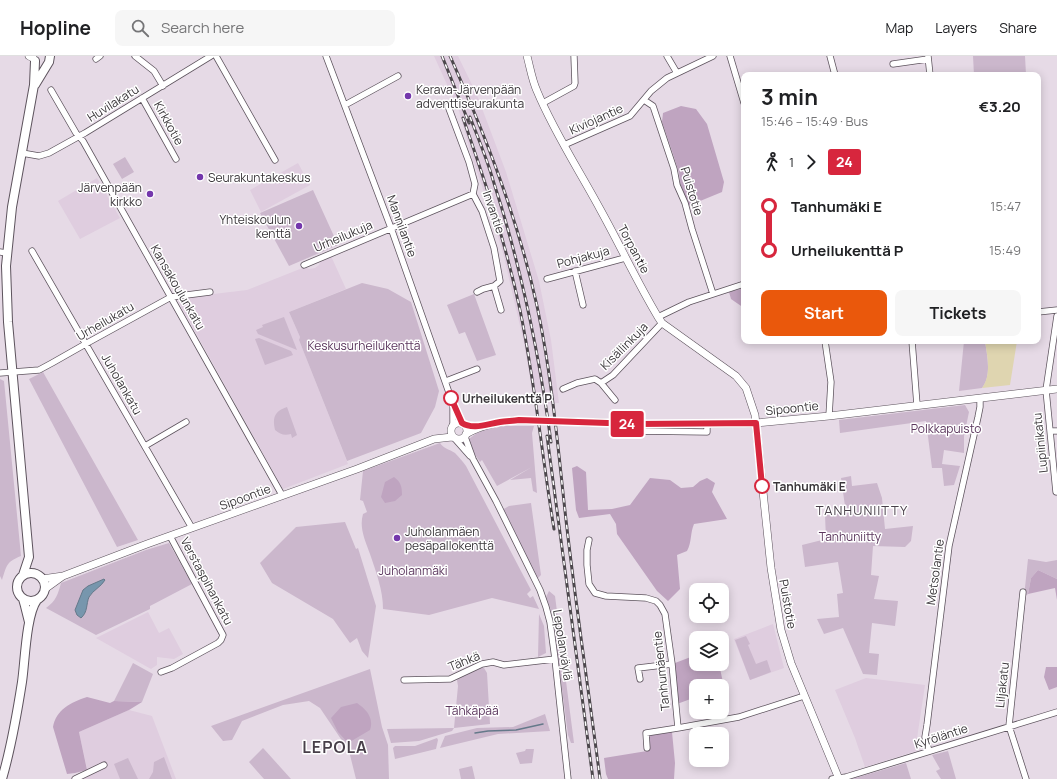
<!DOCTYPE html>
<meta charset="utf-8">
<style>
:root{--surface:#fff;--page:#f6f6f6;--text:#202124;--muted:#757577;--line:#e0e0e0;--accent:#ea580c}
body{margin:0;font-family:Manrope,sans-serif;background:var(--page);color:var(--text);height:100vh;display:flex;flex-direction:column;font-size:15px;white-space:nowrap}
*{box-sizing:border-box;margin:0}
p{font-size:13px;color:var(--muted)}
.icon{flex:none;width:22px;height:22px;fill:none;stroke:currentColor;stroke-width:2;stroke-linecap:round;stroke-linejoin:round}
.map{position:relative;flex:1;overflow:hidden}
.panel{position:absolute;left:741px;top:16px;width:300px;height:272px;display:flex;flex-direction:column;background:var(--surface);border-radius:8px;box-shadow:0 2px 10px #0003}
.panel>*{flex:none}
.badge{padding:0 8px;border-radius:3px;font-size:14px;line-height:26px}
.buttons{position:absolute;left:689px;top:527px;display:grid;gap:8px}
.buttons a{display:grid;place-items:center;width:40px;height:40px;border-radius:8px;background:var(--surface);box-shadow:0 2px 10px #0003;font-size:20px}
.map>.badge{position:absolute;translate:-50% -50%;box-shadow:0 0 0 2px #fff}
.legs{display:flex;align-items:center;gap:6px;height:44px;padding:0 20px;font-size:13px}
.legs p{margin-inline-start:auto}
.overview{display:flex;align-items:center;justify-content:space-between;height:68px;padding:0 20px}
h1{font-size:22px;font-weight:700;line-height:30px}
.cta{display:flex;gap:8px;margin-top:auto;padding:8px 20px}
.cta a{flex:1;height:46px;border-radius:8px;background:var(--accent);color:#fff;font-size:16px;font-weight:700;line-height:46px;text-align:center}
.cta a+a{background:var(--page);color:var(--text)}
ul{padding:0 20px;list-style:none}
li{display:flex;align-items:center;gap:14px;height:44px;font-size:15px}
li i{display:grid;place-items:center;width:6px;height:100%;margin:0 5px;background:currentColor}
li i::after{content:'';width:10px;height:10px;margin:-5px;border:3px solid;border-radius:50%;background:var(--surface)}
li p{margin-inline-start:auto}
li:first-child i{background:linear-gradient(#0000 50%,currentColor 0)}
li:last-child i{background:linear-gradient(currentColor 50%,#0000 0)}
header{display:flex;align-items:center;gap:24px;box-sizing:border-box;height:56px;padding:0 20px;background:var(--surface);border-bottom:1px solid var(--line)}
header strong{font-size:19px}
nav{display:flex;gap:22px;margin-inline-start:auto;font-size:14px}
.search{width:280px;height:36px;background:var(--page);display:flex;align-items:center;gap:10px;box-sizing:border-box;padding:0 14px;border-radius:8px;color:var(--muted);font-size:15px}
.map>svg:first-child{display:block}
.built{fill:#dfcddf}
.green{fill:#cbb7cc}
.forest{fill:#bfa4c0}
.sand{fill:#dfd5b0}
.water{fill:#7796ad;stroke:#65798a}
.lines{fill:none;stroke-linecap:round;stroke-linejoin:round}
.stream{stroke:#65798a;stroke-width:1.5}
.minor-casing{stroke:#5d535d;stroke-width:7}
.tertiary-casing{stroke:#5d535d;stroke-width:8}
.secondary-casing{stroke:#5d535d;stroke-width:10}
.minor{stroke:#fff;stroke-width:5.5}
.tertiary{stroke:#fff;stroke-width:7}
.secondary{stroke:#fff;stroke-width:8}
.rail-casing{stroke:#4c474c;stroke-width:3}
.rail{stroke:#fff;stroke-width:1.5;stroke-dasharray:4.5;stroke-linecap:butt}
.line-1-casing{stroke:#fff;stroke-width:9}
.line-1{stroke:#d7263d;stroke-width:6}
.poi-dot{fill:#7437ac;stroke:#fff;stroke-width:1.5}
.stop-1-dot{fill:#fff;stroke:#d7263d;stroke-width:2}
.labels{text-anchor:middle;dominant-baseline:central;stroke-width:3;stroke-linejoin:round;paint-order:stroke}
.poi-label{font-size:12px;fill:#3a363a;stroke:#fff;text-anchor:start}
.street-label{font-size:12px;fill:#3a363a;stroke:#fff}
.park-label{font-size:12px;fill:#5b365d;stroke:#fff}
.stop-label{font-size:12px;font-weight:bold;fill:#3a363a;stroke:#fff;text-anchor:start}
.neighbourhood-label{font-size:13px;letter-spacing:1px;fill:#483f49;stroke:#fff}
.district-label{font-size:16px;font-weight:bold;letter-spacing:1px;fill:#483f49;stroke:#fff}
</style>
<header>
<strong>Hopline</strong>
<div class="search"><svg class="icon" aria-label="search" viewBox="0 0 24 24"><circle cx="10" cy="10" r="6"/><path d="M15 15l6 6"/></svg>Search here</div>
<nav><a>Map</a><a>Layers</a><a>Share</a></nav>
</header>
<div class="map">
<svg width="1057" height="723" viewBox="0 0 1057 723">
<rect width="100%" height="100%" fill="#e6dae6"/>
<path class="built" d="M434,0h24l19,39 29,77 33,109 12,59 8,63 -26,1 -1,-15 -8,-46 -21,-90 -16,-52 -16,-47 -12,-43z
M298,107l12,22 -49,27 -11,-22z
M97,122l23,40 -40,21 -22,-38z
M331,200l15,33 -57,23 11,25 -1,3 49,124 -65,25 -105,-188 2,-3 67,-8 58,-23 4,2 6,-1 4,-3 2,-5z
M148,556l11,21 10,-5 14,26 -9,5 -17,-2v8l-6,4 -55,-31z
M773,568l11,44 -34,12 -16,-41z
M866,622l59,7 -9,60v6l-51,16 -10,-29 -20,-48z
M129,654l23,6 24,63h-95l7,-6 -9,-41z"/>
<path class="green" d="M973,0h52l1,19h-52z
M125,101l9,15 -12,7 -9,-15z
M313,134l25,55 -49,21 -29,-53z
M362,227l26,6 23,13 28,89 -4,16 -14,26 -74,28 -48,-121 1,-3 -11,-25z
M474,238l22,61 -19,6 -12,-29 -6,2 -12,-29z
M284,261l13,33 -39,-16 -2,-4 7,-3 -1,-2z
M259,282l32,13 2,4 -28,10 -10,-26z
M964,285h21c2,14 7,35 -3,47l-23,3z
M43,316l95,168 -21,7 -88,-168z
M0,323l4,2 17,175c-15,6 -14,9 -19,24l-2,-4z
M965,349l4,7 -5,24v17l-20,-3 -2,14 18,2 -6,19 -10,1 -2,-18h-10l-6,-47 -86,12 -1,-13z
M287,351l10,28 -5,3 -1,-4c-7,2 -11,0 -16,-4 -3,-13 0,-19 12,-23z
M506,370h28l-2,7 5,60 -4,-2 -2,-13 -21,2 22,-13 -35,19 -15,-26 -2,2 -11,-16v-7c11,-10 23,-11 37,-13z
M440,387c4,6 9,6 15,10 4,4 8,9 11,13l56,107 9,17 -4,4 3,4 3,-2 6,13 -47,-11 -63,17 -46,-6c0,-19 -7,-37 -13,-55 -5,-14 -11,-26 -7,-40l4,-2 -4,-11 -3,-1 3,-29z
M851,420l1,10 25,-3 5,15 3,31 28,-3 -2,15 -6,6 -32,-1 -2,29 8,1 -5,23 24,2 -3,25 -23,-3 -3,30 10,1 -2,21 -14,-1 -20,-46 -19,6 -7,-15 22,-2 -2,-23 6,-1 -5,-31 -33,5 -3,-22 24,-6 -1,-24 21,-2 -5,-35z
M531,447l10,72 -4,4 -35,-69 7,-4z
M345,466l11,27 2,-1 18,58 -8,52 -6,-7 -5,-13 -7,5 -17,-24 -61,-36 -12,-20 36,-36z
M169,487l23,41 -42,22v3l-54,26 -50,-27c10,-7 12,-14 15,-25l85,-33z
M1028,503l18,3 11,-2v19l-19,-9 -7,8 -3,16 -4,3z
M549,535l6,5 19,147h-3l-3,-8 -16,-122 -6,-16z
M539,558l5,12 2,27 -8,4z
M746,580l4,8 -2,1 8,19 11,-4 4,12 -21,8 -15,-40z
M133,607l20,11 -11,28 -28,-1z
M481,612h3l3,5 3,51 -36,4 -2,3 -33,10 -28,2 -4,-14 67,-1 4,-42 -1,-6 1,-2z
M370,613l12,58 6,18 1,34h-33l-7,-28 -29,-43 -11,-7 -26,4 -41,16 -10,19 -9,1 -12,-15z
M545,658l5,17 -52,3 -58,14 5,-12 32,-8 36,-1z
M437,682l1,2 -2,9 -41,10 -2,-11 2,-2h20z
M263,692l1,1 27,30h-27l-15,-17z
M526,693h8l-2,14 -12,1 -4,-11 9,-2z
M948,695l8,28h-15l-5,-8 4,-2 -8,-14z
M164,701l8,22h-23l4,-7 1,-10z
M128,702l10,21h-18l-6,-15z
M906,707l5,16h-59z
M472,710l3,13h-14l-2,-10z"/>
<path class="forest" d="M681,50l15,3 11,15 17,58 -2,10 -34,14 -8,-23 -1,-10 -6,-19 -11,-32 1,-9z
M744,232v20l-13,-9 -2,-7z
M577,410l9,6 2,38 24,-1 18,-4 20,-27 20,2 11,8 12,-1 7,-6 7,-3 8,5 -3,9 15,27 -33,5c-4,9 -2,18 -7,27l-10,4 3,34 -12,12 -11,-10 -40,-57 -1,-10 -6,-10 -31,4 -3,-8 -4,-42z
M394,421c7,5 8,10 8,18l-7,6 -10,2 -4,-6 4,-15z
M1038,514l19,9v21l-2,-12 -27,6 3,-16z
M696,599v9h23l5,23 -28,-1v11l-19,7 -2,-41z
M1046,611h11v20l-8,3 -5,-13z
M87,641l23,6 4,-2 28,1 -13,8 -50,22 8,38 -12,3 -8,1 -14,-47c3,-17 18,-25 34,-30z
M357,647c10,7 17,15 13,27l-22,13 -10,-11 -7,-14 10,-11z
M672,676l3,31 -1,16h-66l-2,-5 -2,-16 43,-7 1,-16z"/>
<path class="sand" d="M985,285h32l-7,44 -28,3c10,-13 5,-33 3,-47z"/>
<path class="water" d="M104,523l1,1c-4,7 -12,10 -16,17 -3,7 -1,15 -8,21l-4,-3 -2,-5 8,-20 5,-4z"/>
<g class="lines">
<path class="stream" d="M475,677l13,-2 28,-1 27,-6"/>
<defs>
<path id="minor" d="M135,0l19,15 9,15
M216,0l59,104
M326,0l65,172 62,176 9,19
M667,0l10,17
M730,0l14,47
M830,0l5,19
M928,0l2,19
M96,3l4,-3
M893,8l35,-5
M51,34l25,43 7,8 199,354
M142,42l34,61
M644,44l9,6 21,63 3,16 8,18 7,26 21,65
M543,47l31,-17 1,-3 -1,-27
M345,49l53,-29
M448,50l21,56 6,22 -2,10 9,17 12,37 6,33 -6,5 7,24
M564,89l66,-29 21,-25 16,-13 46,-22
M22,97l17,3 10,-3 36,-20 126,-77
M32,195l160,277
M0,196l6,1
M304,209l169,-71
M575,215l8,34
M547,223l78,-21
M477,236l6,-3 11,-3
M1038,256l19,-2
M1057,260l-11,74 10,102h1
M658,261l31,-15 55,-18
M825,285l6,41 -2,34
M912,285l5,64
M0,317l39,-3 13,-7 37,-21 82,-45 39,-5
M446,325l31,-12
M563,333l14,-6 18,-4 6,4
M615,344l-14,-17 12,-8 49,-52
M453,369v-19
M1050,375h7
M637,378l1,-3 69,1v-9
M465,381l8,22 23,42 44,89 6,17 4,15 5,37 13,120
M455,383l15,17
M145,390l41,-24
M589,484l-2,10v15l2,19 6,9 11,3 40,2 10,3 4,4 5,9 7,50 6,64 61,-11 65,-21
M1023,536l-14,134 17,53
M161,616l11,-4 46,-25 3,-3 2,-5 -53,-99
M640,623l-2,-11 34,-4
M404,624l46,-1 32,-15 11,-2 11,3 51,-6
M647,692l-1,-15 32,-5
M929,695l-4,-14 2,-12 22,-179 29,-129 2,-10v-9
M75,723l29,-14
M832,723l14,-2 211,-65"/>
<path id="tertiary" d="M29,0l4,2
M527,0c3,11 5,24 10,35 17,41 42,79 63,118 20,36 37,73 58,108l4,6 74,53 10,12 9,27 16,153 10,62 10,33 48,116
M451 375a8 8 0 1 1 16 0a8 8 0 1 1-16 0Z
M466,378c17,-10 34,-12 53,-14l118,4h108l84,-8 228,-27
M42,523l21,-3 84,-32 210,-75 77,-30 18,-2
M45,533l18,-13"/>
<path id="secondary" d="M35,29l14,-23 1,-6
M17 531a14 14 0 1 1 28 0a14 14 0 1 1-28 0Z
M23,519l6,-18 -21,-235 -2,-56 6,-59 22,-122 1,-24
M23,543l2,7 4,16
M2,723c9,-31 15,-65 20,-97 3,-20 4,-67 15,-82"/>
</defs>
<use href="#minor" class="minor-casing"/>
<use href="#tertiary" class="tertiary-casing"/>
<use href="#secondary" class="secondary-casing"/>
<use href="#minor" class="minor"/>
<use href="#tertiary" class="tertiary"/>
<use href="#secondary" class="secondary"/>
<defs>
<path id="rail" d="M442,0l27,67
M450,0c36,81 68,163 87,250 15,70 21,143 29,214 10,87 23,173 34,259
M470,61c8,21 17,42 23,63 28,86 46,173 58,262
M463,62c22,63 43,126 57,192 15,72 22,146 34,219
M547,380l46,343"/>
</defs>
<use href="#rail" class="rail-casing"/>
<use href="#rail" class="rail"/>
</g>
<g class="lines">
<defs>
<path id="line-1" d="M451,342l11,25c11,7 25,1 38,-1 6,-1 13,-1 19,-2l118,4 119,-1 6,63"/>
</defs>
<use href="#line-1" class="line-1-casing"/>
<use href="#line-1" class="line-1"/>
</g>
<g class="poi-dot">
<circle cx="408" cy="40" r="4"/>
<circle cx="200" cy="121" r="4"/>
<circle cx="150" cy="138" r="4"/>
<circle cx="299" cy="170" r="4"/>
<circle cx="397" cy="482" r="4"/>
</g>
<g class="stop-1-dot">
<circle cx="451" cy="342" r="7"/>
<circle cx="762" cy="430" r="7"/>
</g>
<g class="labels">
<g class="poi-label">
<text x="416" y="33">Kerava-Järvenpään<tspan x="416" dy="14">adventtiseurakunta</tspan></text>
<text x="208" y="121">Seurakuntakeskus</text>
<text x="142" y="131" text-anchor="end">Järvenpään<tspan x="142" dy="14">kirkko</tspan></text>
<text x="291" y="163" text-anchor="end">Yhteiskoulun<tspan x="291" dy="14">kenttä</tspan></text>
<text x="405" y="475">Juholanmäen<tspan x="405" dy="14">pesäpallokenttä</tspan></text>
</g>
<g class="street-label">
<text transform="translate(113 47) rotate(-32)">Huvilakatu</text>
<text transform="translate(596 63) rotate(-24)">Kiviojantie</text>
<text transform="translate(169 67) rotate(61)">Kirkkotie</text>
<text transform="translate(692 135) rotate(73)">Puistotie</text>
<text transform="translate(494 156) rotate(71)">Invantie</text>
<text transform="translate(402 170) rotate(70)">Mannilantie</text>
<text transform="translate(343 180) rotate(-23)">Urheilukuja</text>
<text transform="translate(634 193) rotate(62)">Torpantie</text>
<text transform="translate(583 201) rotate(-15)">Pohjakuja</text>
<text transform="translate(178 231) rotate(60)">Kansakoulunkatu</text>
<text transform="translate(105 265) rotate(-30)">Urheilukatu</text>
<text transform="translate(624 290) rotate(-45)">Kisällinkuja</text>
<text transform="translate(122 328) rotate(60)">Juholankatu</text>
<text transform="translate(792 352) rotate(-6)">Sipoontie</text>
<text transform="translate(1040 387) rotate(-96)">Lupiinikatu</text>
<text transform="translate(245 441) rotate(-20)">Sipoontie</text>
<text transform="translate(935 516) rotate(-82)">Metsolantie</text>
<text transform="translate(207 525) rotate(62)">Verstaspihankatu</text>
<text transform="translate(788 548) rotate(80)">Puistotie</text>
<text transform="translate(563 589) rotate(81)">Lepolanväylä</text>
<text transform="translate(464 605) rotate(-22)">Tähkä</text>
<text transform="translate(661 615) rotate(-96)">Tanhumäentie</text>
<text transform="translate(1002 629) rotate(-84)">Liljakatu</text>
<text transform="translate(941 680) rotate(-18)">Kyröläntie</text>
</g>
<g class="park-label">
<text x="364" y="289">Keskusurheilukenttä</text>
<text x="946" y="372">Polkkapuisto</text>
<text x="850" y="480">Tanhuniitty</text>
<text x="413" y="514">Juholanmäki</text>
<text x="472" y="654">Tähkäpää</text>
</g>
<g class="stop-label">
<text x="462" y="342">Urheilukenttä P</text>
<text x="773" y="430">Tanhumäki E</text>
</g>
<g class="neighbourhood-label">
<text x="862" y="454">TANHUNIITTY</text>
</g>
<g class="district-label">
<text x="335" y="691">LEPOLA</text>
</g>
</g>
</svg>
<div class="buttons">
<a><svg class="icon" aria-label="locate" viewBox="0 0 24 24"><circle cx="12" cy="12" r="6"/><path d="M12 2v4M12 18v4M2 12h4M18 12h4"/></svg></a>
<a><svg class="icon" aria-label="layers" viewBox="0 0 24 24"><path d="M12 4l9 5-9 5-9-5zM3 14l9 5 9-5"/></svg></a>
<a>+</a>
<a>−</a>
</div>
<b class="badge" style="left:627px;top:368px;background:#d7263d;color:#fff">24</b>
<section class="panel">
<div class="overview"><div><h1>3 min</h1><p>15:46 – 15:49 · Bus</p></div><b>€3.20</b></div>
<div class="legs"><svg class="icon" aria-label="walk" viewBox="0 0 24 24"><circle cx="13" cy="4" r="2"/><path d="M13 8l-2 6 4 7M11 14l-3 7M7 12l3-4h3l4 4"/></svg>1<svg class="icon" aria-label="forward" viewBox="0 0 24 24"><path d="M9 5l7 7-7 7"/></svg><b class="badge" style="background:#d7263d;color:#fff">24</b></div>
<ul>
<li><i style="color:#d7263d"></i><b>Tanhumäki E</b><p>15:47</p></li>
<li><i style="color:#d7263d"></i><b>Urheilukenttä P</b><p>15:49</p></li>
</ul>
<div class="cta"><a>Start</a><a>Tickets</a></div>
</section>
</div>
